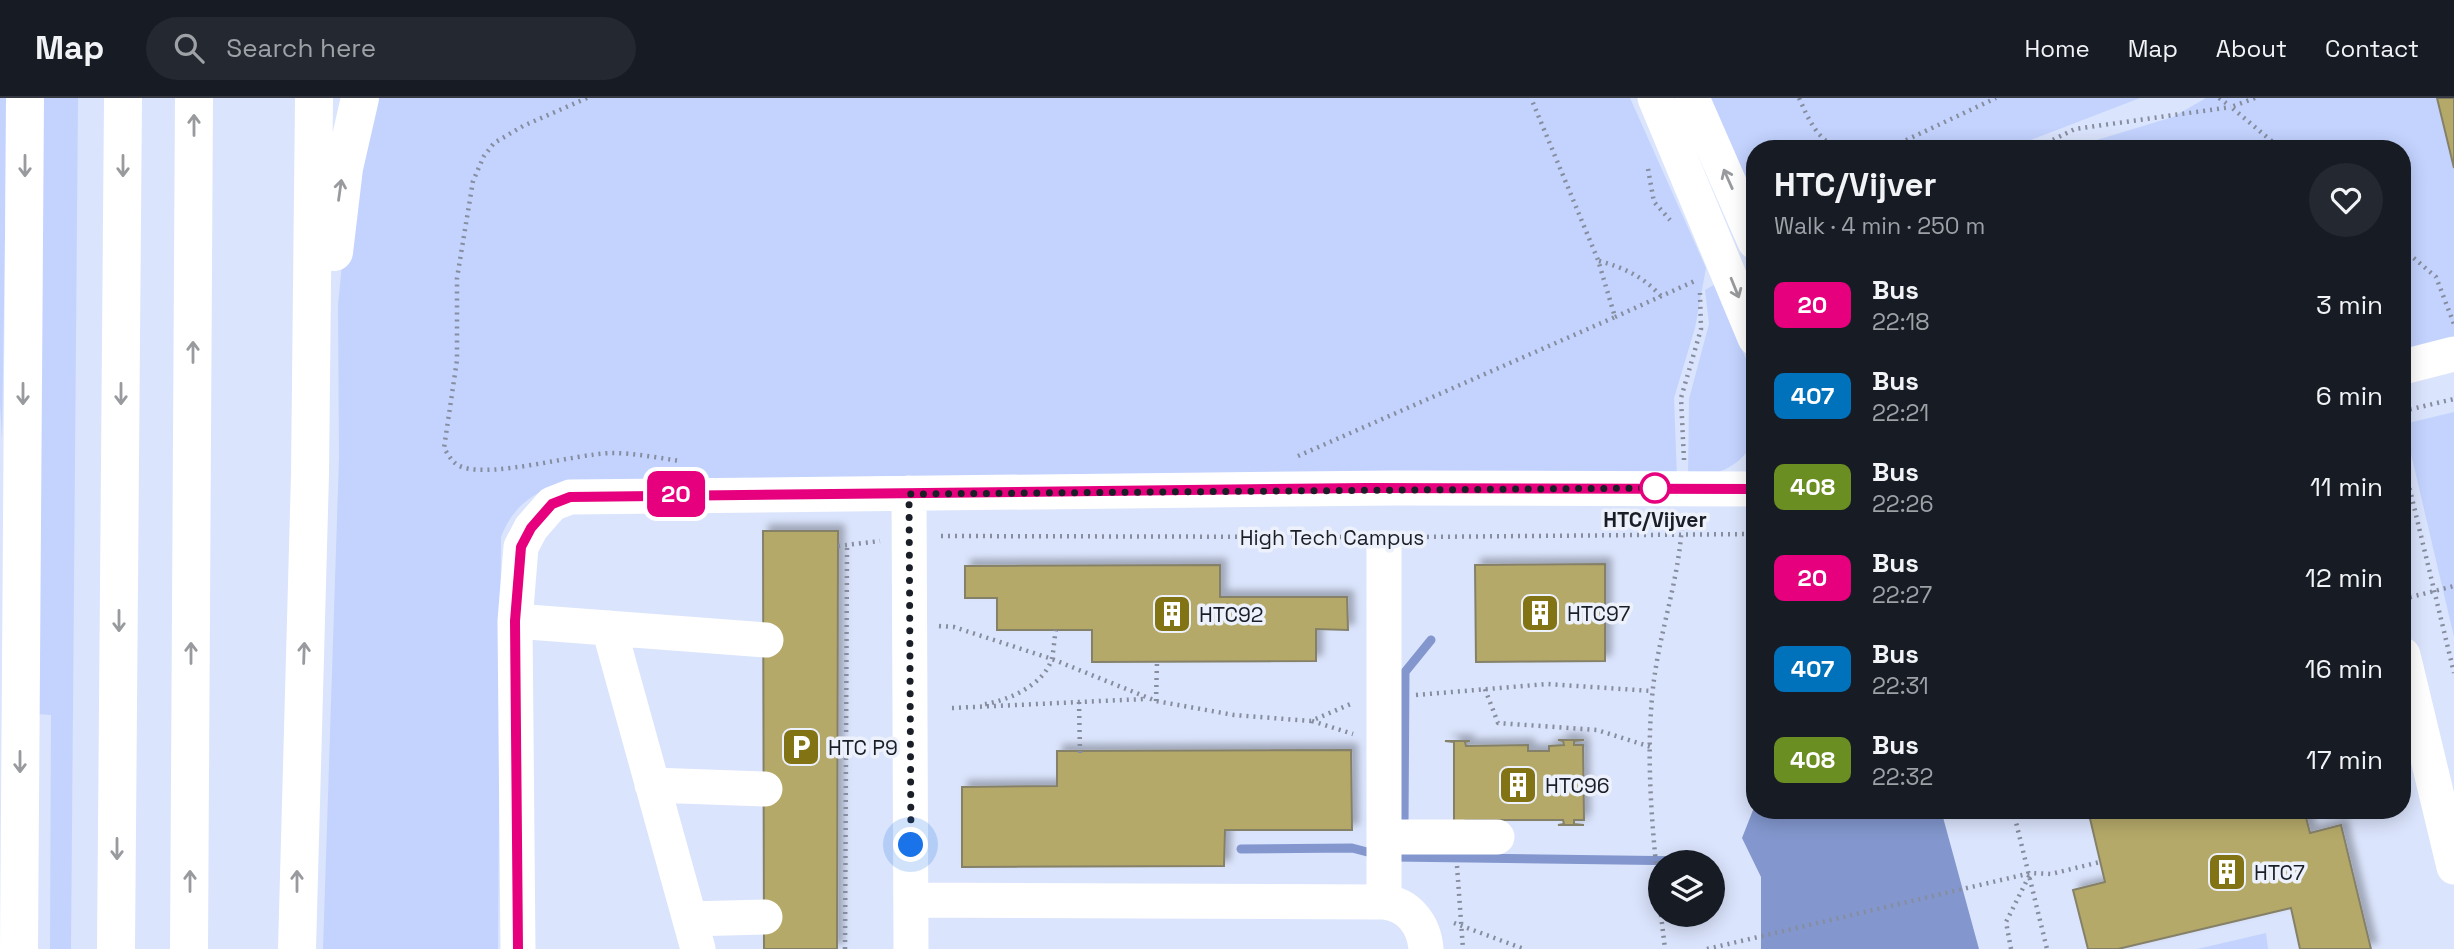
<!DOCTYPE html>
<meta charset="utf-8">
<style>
:root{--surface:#171b24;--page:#242831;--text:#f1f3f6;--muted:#9ea1a6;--line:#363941}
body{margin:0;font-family:"Space Grotesk",sans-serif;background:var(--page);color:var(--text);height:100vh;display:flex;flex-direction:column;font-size:26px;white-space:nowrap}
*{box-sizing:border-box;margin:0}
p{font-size:23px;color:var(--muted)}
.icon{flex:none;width:38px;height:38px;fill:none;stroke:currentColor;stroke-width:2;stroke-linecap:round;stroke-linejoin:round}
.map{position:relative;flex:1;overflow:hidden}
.panel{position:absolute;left:1746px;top:42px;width:665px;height:679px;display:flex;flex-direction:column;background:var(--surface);border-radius:28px;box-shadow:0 4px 18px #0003}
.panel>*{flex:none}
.badge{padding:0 14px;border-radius:10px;font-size:24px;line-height:46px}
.tools{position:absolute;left:1648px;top:752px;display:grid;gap:14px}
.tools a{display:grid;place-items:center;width:77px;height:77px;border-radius:50%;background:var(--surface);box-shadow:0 4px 18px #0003;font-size:35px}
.you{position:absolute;width:35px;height:35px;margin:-18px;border:5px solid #fff;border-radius:50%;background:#1a73e8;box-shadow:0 0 0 10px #1a73e833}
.map>.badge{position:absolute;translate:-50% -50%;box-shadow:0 0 0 4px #fff}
.round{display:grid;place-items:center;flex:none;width:74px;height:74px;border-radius:37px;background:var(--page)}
.overview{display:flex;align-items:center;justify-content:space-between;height:119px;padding:0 28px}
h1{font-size:33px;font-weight:800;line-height:52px}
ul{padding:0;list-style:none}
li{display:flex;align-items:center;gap:21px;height:91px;padding:0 28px}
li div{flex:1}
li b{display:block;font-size:26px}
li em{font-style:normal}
li .badge{min-width:77px;font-weight:700;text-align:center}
header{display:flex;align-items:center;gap:42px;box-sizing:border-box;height:98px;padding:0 35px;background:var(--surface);border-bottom:2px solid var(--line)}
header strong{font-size:33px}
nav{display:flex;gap:38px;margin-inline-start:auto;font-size:24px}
.search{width:490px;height:63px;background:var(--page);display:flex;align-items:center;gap:18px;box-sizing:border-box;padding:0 24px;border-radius:38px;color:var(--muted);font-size:26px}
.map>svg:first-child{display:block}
.green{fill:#c3d3fe}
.water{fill:#8397ce}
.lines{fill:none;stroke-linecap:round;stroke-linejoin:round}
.stream{stroke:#8397ce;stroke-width:9}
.building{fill:#b5a969;stroke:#858169;stroke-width:2;filter:url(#shadow)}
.path{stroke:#868d9e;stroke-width:4.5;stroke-dasharray:2 5;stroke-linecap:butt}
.minor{stroke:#fff;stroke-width:35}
.highway{stroke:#fff;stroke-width:38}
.oneway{stroke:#989a9d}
.line-casing{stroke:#fff;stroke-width:16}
.line{stroke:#e6007e;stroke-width:10}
.walk{stroke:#1a1e26;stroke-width:7;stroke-dasharray:0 12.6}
.stop-dot{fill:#fff;stroke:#e6007e;stroke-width:3.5}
.labels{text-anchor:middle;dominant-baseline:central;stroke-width:7;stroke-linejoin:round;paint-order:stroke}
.stop-label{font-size:21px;font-weight:bold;fill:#1a1e26;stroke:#edf1fb}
.street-label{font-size:21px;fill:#1a1e26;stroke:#edf1fb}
.poi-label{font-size:21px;fill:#1a1e26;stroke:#edf1fb;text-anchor:start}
</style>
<header>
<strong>Map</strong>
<div class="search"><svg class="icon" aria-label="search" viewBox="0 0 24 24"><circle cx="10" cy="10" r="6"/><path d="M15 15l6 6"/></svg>Search here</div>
<nav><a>Home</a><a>Map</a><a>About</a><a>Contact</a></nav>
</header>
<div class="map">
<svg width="2454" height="851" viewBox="0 0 2454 851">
<defs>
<filter id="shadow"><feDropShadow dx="6" dy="-6" stdDeviation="3.5" flood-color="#0004"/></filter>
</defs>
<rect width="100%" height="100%" fill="#dae4fc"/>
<path class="green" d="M0,0h7l-5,341 -2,-35z
M41,0h37l-7,851h-21l1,-234 -15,-1z
M370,0h1260l76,170 -11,60 -21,70 3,80 -1102,2c-36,9 -60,21 -74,57l-3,412h-175l16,-491 -1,-153 9,-92z
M1703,0h437l-133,51h-252v65z
M2206,0h248v242l-51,12v-203h-336l106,-32z
M1714,187l41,95v61c-17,27 -36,34 -67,36l1,-78 20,-75 -4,-34z
M2454,314v225l-50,-213z
M2266,835l2,16h-71z"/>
<path class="water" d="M1755,707v5h186l38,139h-218v-72l-19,-39z"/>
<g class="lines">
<path class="stream" d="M1404,730l1,-156 26,-32
M1241,751l111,-1 23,6
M1393,759l300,4"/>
</g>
<path class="building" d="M2437,0h17v70z
M763,433h75l-1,418h-73z
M1605,466v97l-129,1 -1,-97z
M1220,467v32h127l1,33 -32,-1v32l-224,1v-32h-95v-32h-32v-32z
M1558,642h26l-10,1v4h9l1,75h-10v4l10,1h-26l6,-1 -1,-4h-97l-12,4v-82l-9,-1h25l-5,1 1,4 62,-1v6h21v-5l15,-1 -1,-4z
M1351,652l1,80h-127l-1,36 -262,1v-80l95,-1v-35z
M2088,712h216l6,23 31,-8 30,124h-71l-9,-41 -173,41h-30l-15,-59 32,-8z"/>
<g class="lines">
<path class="path" d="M587,0l-64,28 -29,17 -10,13 -11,25 -16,97v82l-13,88c5,8 9,16 18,19 31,11 112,-13 150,-14 22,0 47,5 69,8
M1799,0c10,22 17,40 40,51
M2219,0l11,8
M2255,0l-24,9 50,42
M1887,51l109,-51
M2034,51l41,-20 156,-22
M1648,71l6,33 16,18
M2403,151l33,28 18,47
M1599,163c26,7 43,15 62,35
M1615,219l82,-37
M2403,313l51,-12
M1298,358l317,-139 -17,-57 -67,-162
M1684,362l-3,-62 20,-69 -1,-36
M2403,363l51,212
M941,438l414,1
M1413,439l342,-3
M838,448l42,-5
M2403,501l51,-13
M939,528l15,1 98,32 104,42 78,14 77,6 42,-18
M1485,591l13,34 99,7 54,17
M1416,597l131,-11 105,7
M1156,603l1,-39
M1079,604l1,52
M985,606c25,-4 60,-20 67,-46 2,-9 2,-19 4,-28
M952,610l192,-9
M1312,623l41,13
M2013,712l34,139
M1457,768l6,83
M1661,814c-8,-73 -16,-151 -8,-224 6,-56 27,-110 29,-167
M1661,817l4,34
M1454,825l70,26
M845,851l2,-401
M1707,851l324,-76 20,1 49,-12
M2011,851l-5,-27 24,-48"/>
<path class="minor" d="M1655,0l100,240
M1692,0l63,144
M2403,269l51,-13
M909,395l2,456
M1384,450v354
M515,523l251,19
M609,530l89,321
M2403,557l51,212
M652,687l113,4
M1386,739h111
M911,802l473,2c24,2 40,22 42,47
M690,821l75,-2
M518,851l-3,-328 6,-74 10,-19 21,-24 18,-7 825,-9 360,1"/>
<path class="highway" d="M334,154l10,-84 16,-70
M19,851l6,-851
M116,851l7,-851
M189,851l5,-851
M297,851l13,-475 4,-376"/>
</g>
<defs><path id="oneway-shaft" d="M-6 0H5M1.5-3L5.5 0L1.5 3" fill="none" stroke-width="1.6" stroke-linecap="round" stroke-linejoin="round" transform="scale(1.75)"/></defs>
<g class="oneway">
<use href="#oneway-shaft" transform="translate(194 27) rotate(-90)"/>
<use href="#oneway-shaft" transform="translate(25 68) rotate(90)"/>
<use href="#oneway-shaft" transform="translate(123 68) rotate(90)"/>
<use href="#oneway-shaft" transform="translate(1728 81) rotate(-114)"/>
<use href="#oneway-shaft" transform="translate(340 92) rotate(-82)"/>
<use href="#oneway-shaft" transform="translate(1735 190) rotate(68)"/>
<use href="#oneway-shaft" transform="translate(193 254) rotate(-90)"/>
<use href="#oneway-shaft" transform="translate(23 296) rotate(90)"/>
<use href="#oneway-shaft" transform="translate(121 296) rotate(90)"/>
<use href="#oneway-shaft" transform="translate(119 523) rotate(90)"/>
<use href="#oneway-shaft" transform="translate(191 555) rotate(-90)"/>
<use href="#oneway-shaft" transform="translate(304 555) rotate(-88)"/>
<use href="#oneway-shaft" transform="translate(20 664) rotate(90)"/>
<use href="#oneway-shaft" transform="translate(117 751) rotate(90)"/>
<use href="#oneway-shaft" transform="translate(190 783) rotate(-90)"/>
<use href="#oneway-shaft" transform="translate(297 783) rotate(-90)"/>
</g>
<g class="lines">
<defs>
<path id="line" d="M518,851l-3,-328 6,-74 10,-19 21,-24 18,-7 798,-9 387,1"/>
</defs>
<use href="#line" class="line-casing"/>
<use href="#line" class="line"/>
<path class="walk" d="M911,747l-2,-351 746,-6"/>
</g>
<defs>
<symbol id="building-square" viewBox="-11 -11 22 22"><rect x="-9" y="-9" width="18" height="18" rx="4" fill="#827314" stroke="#edf1fb"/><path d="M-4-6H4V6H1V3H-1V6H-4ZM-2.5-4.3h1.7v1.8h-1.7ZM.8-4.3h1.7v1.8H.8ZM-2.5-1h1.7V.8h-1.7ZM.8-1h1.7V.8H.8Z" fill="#fff"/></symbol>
<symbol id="parking-square" viewBox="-11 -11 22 22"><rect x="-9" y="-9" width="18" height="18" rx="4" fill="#827314" stroke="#edf1fb"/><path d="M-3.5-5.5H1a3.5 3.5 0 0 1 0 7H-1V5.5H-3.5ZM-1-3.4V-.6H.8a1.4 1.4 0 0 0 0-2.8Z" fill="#fff"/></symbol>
</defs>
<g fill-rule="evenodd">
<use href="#building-square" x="1518" y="493" width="44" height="44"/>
<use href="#building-square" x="1150" y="494" width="44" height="44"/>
<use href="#parking-square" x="779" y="627" width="44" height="44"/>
<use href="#building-square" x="1496" y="665" width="44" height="44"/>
<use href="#building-square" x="2205" y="752" width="44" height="44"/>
</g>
<circle class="stop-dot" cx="1655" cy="390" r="14"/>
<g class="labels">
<g class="stop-label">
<text x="1655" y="421">HTC/Vijver</text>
</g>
<g class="street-label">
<text x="1332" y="439">High Tech Campus</text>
</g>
<g class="poi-label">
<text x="1567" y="515">HTC97</text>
<text x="1199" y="516">HTC92</text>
<text x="828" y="649">HTC P9</text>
<text x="1545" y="687">HTC96</text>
<text x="2254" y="774">HTC7</text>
</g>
</g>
</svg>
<div class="tools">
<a><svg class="icon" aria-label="layers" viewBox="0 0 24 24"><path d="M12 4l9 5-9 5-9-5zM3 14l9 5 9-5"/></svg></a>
</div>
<div class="you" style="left:911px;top:747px"></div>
<b class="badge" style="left:676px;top:396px;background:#e6007e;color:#fff">20</b>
<section class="panel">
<div class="overview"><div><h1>HTC/Vijver</h1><p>Walk · 4 min · 250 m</p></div><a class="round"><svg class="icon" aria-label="heart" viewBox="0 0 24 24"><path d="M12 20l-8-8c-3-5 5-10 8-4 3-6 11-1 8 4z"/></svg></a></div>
<ul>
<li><span class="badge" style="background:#e6007e;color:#fff">20</span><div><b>Bus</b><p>22:18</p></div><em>3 min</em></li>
<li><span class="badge" style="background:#0072bc;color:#fff">407</span><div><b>Bus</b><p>22:21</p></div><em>6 min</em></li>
<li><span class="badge" style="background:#6b8e23;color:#fff">408</span><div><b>Bus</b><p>22:26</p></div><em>11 min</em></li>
<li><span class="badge" style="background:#e6007e;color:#fff">20</span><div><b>Bus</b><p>22:27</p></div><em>12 min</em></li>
<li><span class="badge" style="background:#0072bc;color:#fff">407</span><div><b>Bus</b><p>22:31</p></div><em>16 min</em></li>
<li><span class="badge" style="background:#6b8e23;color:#fff">408</span><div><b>Bus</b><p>22:32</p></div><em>17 min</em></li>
</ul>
</section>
</div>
